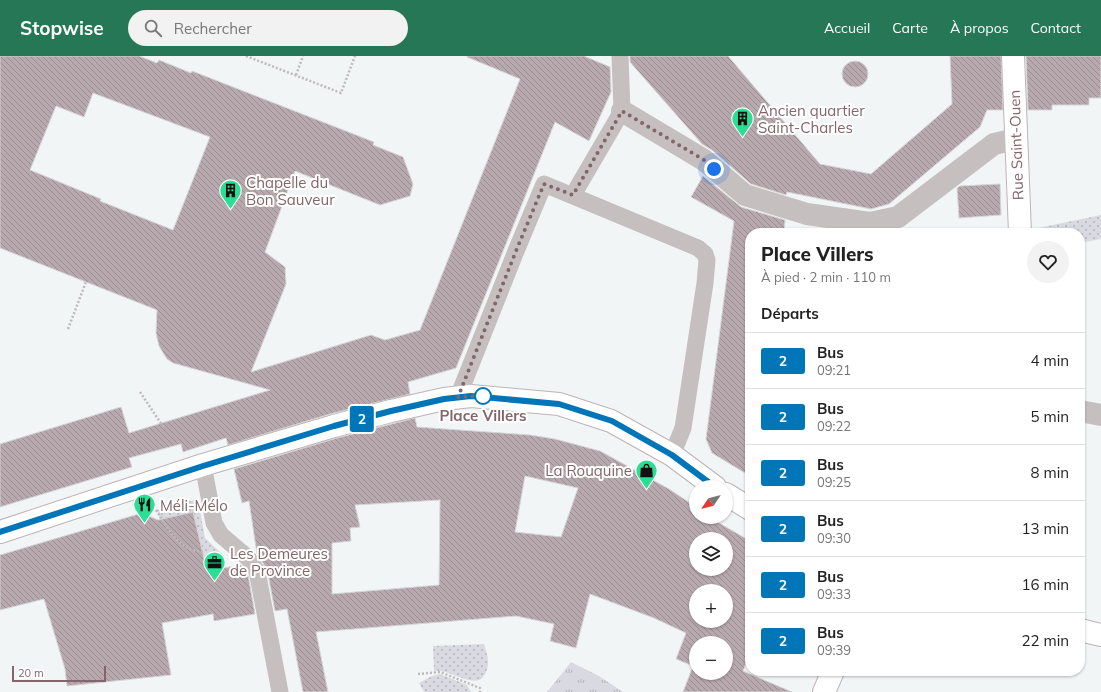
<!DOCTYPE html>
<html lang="fr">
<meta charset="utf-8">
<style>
:root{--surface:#fff;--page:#f2f2f2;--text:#222;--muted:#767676;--line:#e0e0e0;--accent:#267755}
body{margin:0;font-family:Mulish,sans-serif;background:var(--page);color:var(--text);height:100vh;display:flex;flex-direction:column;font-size:15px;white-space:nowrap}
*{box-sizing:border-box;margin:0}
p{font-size:13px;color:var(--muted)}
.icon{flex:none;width:22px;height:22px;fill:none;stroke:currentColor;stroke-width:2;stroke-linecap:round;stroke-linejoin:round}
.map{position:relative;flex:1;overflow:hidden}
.side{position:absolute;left:745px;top:172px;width:340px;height:448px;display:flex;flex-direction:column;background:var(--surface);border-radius:16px;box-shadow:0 1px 3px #0004}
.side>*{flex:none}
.badge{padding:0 8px;border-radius:3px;font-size:14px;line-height:26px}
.needle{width:26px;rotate:235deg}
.buttons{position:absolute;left:689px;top:424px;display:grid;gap:8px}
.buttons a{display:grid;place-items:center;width:44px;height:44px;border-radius:50%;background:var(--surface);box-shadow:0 1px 3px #0004;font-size:20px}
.scale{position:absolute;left:12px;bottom:10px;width:94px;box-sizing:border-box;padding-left:4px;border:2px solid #83656b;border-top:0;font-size:11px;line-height:14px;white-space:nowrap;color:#83656b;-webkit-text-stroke:3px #fff;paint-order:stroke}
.you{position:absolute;width:20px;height:20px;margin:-10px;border:3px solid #fff;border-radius:50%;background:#1a73e8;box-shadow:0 0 0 6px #1a73e833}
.map>.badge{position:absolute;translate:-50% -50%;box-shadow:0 0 0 2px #fff}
h2{padding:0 16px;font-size:15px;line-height:36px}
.round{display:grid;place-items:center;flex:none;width:42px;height:42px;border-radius:21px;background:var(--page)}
.overview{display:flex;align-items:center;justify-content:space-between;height:68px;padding:0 16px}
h1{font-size:19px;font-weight:800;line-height:30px}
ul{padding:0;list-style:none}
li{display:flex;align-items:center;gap:12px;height:56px;padding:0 16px;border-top:1px solid var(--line)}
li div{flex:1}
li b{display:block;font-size:15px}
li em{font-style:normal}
li .badge{min-width:44px;font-weight:700;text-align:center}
header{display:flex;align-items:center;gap:24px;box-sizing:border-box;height:56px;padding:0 20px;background:var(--accent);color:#fff}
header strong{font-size:19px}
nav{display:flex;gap:22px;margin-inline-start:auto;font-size:14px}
.search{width:280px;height:36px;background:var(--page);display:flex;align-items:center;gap:10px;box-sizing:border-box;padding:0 14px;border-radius:22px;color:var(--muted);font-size:15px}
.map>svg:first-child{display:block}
.grass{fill:url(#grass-dots)}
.park{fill:url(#park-tufts)}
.building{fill:url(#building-back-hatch);stroke:#d5d6d7;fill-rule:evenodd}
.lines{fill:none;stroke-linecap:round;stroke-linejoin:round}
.secondary-casing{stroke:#bdb3b5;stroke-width:24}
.path{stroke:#beb9ba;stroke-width:2.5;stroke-dasharray:2 2;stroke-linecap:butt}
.lane{stroke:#c6bfc0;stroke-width:17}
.street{stroke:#c6bfc0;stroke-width:22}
.secondary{stroke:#fff;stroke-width:22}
.line-casing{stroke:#fff;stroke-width:9}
.line{stroke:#0075b8;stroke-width:6}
.walk{stroke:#83656b;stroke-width:4;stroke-dasharray:0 7.2}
.stop-dot{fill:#fff;stroke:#0075b8;stroke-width:2}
.labels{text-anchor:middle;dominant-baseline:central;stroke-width:4;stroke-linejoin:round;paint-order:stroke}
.poi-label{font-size:15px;fill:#83656b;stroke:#fff;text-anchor:start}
.street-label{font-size:15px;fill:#83656b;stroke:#fff}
.stop-label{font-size:15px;font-weight:bold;fill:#83656b;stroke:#fff}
</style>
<header>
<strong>Stopwise</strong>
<div class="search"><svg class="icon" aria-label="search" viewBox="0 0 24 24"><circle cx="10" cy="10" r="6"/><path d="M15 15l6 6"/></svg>Rechercher</div>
<nav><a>Accueil</a><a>Carte</a><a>À propos</a><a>Contact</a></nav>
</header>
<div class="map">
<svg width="1101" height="636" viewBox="0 0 1101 636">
<defs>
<pattern id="grass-dots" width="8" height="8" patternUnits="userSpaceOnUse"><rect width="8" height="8" fill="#d9d9e2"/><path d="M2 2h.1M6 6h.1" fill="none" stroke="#b5b4bb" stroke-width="1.8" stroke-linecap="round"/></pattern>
<pattern id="park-tufts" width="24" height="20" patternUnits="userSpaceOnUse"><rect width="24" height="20" fill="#d9d9e2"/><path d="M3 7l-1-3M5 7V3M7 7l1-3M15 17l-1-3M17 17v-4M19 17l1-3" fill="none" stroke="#b5b4bb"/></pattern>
<pattern id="building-back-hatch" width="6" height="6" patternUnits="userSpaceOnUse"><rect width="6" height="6" fill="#b7a9ad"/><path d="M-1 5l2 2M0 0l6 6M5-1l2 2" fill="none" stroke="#9a8d91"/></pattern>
</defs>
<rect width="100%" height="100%" fill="#f2f5f6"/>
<path class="grass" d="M1101,159v24l-21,4v-10h-41l-1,-5z
M198,443l7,39 18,17 -64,13 4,-36 -6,-22z
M484,588c4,12 7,23 -1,33 -10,12 -34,-9 -49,-6l-1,-25z
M440,618l27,11 4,7h-47l-5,-9 13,-7z"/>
<path class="park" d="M571,606l28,14 24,16h-76z"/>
<path class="building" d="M0,0h139l18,7 2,-3 32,13 1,-2 182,71 -1,3 30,12 10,27 -3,12 -30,9 -85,-34 -30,81 20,15 1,17 -35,88 120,-37 14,5 35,-10 100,-251 -53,-22v-1h117l26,11 1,25 -22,49 -34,-19 -99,246 -48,14 2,12 -80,20 -102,31 -2,-7 -43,14 -2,-8 -52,14 3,9 -132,40v-63l121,-37 8,26 141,-43 -97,-27 -6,-4 -8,-13 -3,-13 1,-23 -157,-62zM93,37l117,44 -37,93 -73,-29 1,-2 -71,-29 26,-64 28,11z
M630,0h98l92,108 51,10 81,-70 -2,-48h51l2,54h-16l-7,17 -91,77 -18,5 -84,-17 -1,3 -35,-11 -39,-34 -10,-6 -72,-82z
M1026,0h75v42h-12v7h-37v5h-24z
M842 18a13 13 0 1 1 26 0a13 13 0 1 1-26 0Z
M703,120l38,31 44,13 -1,13h-34v243l-38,-23 -6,-14 28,-218 -43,-24z
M1000,128l1,31 -42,3 -2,-30 3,-2z
M415,362l2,9 113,8 25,4 45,12 69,38 27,18v10h15l3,3 36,21v112l-7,18 49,21h-109l10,-26 -17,-7 10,-26 -32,-15 -64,-24 -14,54 -26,-7 4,-17 -38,-8 -200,16 12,60h-25l-16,-83 -12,2 -8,-42 -10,-15 -8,-53 -7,2 -8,-34 103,-31zM525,420l53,12 -17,49 -46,-5zM440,444l-1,85 -107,9v-51l19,-2 -1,-13 10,-1 -5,-22zM696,483h30v30h-30zM696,535h30v30h-30zM696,587h30v30h-30z
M193,456l14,59 34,-6 7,10 7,39 -41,7 -1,-7 -51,9 9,52 -104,11 -2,-17 -21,-70 -44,11v-55l142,-42 16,7z"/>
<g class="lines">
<defs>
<path id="secondary" d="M1013,0l7,177
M726,438l24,15
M0,476l203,-67 131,-39 57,-15 53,-12 27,-3 88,8 52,17 61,34 43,32
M1080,574l21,5
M824,636l9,-21"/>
</defs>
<use href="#secondary" class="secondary-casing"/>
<path class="path" d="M246,0l95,37 14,-37
M296,19l7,-19
M68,273l18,-47
M140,336l24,36
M156,454c13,19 21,40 47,42
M418,618l22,-2 40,16v4"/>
<path class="lane" d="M573,139l49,-84 -2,-55
M458,341l58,-146 28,-67 154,64 7,6 2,6 -2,23 -22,145 -11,27
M203,409l11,58 7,12 27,23 9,13 23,121"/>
<path class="street" d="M622,55l82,49 41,35 62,19 63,9 28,-6 96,-73 22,-5
M1080,355l21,4"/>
<use href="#secondary" class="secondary"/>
</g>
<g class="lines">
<defs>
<path id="line" d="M0,476l203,-66 131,-40 57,-15 53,-12 27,-3 88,8 53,17 60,34 43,32"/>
</defs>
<use href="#line" class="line-casing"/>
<use href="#line" class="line"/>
<path class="walk" d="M483,340h2l-27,1 58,-146 28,-67 29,11 49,-84 82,49 10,9"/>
</g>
<defs>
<symbol id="building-pin" viewBox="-11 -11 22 30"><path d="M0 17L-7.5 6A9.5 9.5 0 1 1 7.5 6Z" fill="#2ade93" stroke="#fff"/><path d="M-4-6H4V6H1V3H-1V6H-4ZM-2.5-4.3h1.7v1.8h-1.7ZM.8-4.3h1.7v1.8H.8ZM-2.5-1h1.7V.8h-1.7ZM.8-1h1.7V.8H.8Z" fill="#111"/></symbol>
<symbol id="shop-pin" viewBox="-11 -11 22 30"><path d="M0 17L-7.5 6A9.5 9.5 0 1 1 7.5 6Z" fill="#2ade93" stroke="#fff"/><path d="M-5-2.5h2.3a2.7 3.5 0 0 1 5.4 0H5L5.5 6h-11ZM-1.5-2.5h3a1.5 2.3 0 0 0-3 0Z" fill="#111"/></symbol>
<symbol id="restaurant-pin" viewBox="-11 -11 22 30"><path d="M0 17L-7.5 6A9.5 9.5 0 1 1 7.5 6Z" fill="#2ade93" stroke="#fff"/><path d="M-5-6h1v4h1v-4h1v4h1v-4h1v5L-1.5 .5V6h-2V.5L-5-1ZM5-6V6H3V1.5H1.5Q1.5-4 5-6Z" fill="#111"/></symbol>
<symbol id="office-pin" viewBox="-11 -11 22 30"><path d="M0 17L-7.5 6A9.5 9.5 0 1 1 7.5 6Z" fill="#2ade93" stroke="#fff"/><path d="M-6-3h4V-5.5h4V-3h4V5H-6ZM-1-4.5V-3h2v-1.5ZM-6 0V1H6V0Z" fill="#111"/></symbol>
</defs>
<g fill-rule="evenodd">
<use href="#building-pin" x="730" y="50" width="25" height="34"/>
<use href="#building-pin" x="218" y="122" width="25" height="34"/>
<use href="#shop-pin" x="634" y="402" width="25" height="34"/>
<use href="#restaurant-pin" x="132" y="436" width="25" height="34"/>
<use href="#office-pin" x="202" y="494" width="25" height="34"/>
</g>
<circle class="stop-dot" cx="483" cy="340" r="8"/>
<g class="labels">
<g class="poi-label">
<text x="758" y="54">Ancien quartier<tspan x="758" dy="17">Saint-Charles</tspan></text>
<text x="246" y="126">Chapelle du<tspan x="246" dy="17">Bon Sauveur</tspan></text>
<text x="632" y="414" text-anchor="end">La Rouquine</text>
<text x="160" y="449">Méli-Mélo</text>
<text x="230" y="497">Les Demeures<tspan x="230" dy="17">de Province</tspan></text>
</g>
<g class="street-label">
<text transform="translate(1016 89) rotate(-92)">Rue Saint-Ouen</text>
</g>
<g class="stop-label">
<text x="483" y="359">Place Villers</text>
</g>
</g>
</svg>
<div class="buttons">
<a><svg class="needle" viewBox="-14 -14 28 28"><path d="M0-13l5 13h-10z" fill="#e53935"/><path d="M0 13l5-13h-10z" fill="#767676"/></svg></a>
<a><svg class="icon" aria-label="layers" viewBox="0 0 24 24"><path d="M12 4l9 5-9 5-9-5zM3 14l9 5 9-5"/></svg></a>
<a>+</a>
<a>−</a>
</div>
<div class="scale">20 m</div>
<div class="you" style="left:714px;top:113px"></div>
<b class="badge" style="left:362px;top:363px;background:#0075b8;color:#fff">2</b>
<section class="side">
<div class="overview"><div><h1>Place Villers</h1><p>À pied · 2 min · 110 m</p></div><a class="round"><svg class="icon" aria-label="heart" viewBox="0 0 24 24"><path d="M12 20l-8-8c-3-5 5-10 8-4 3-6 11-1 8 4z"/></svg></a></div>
<h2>Départs</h2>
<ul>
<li><span class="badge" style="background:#0075b8;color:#fff">2</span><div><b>Bus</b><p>09:21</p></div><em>4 min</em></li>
<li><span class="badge" style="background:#0075b8;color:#fff">2</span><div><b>Bus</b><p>09:22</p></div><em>5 min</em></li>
<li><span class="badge" style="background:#0075b8;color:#fff">2</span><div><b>Bus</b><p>09:25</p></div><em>8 min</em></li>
<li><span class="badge" style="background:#0075b8;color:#fff">2</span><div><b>Bus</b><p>09:30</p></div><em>13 min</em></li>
<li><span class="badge" style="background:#0075b8;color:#fff">2</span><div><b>Bus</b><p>09:33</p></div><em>16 min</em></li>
<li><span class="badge" style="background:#0075b8;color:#fff">2</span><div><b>Bus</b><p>09:39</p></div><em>22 min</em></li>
</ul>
</section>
</div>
